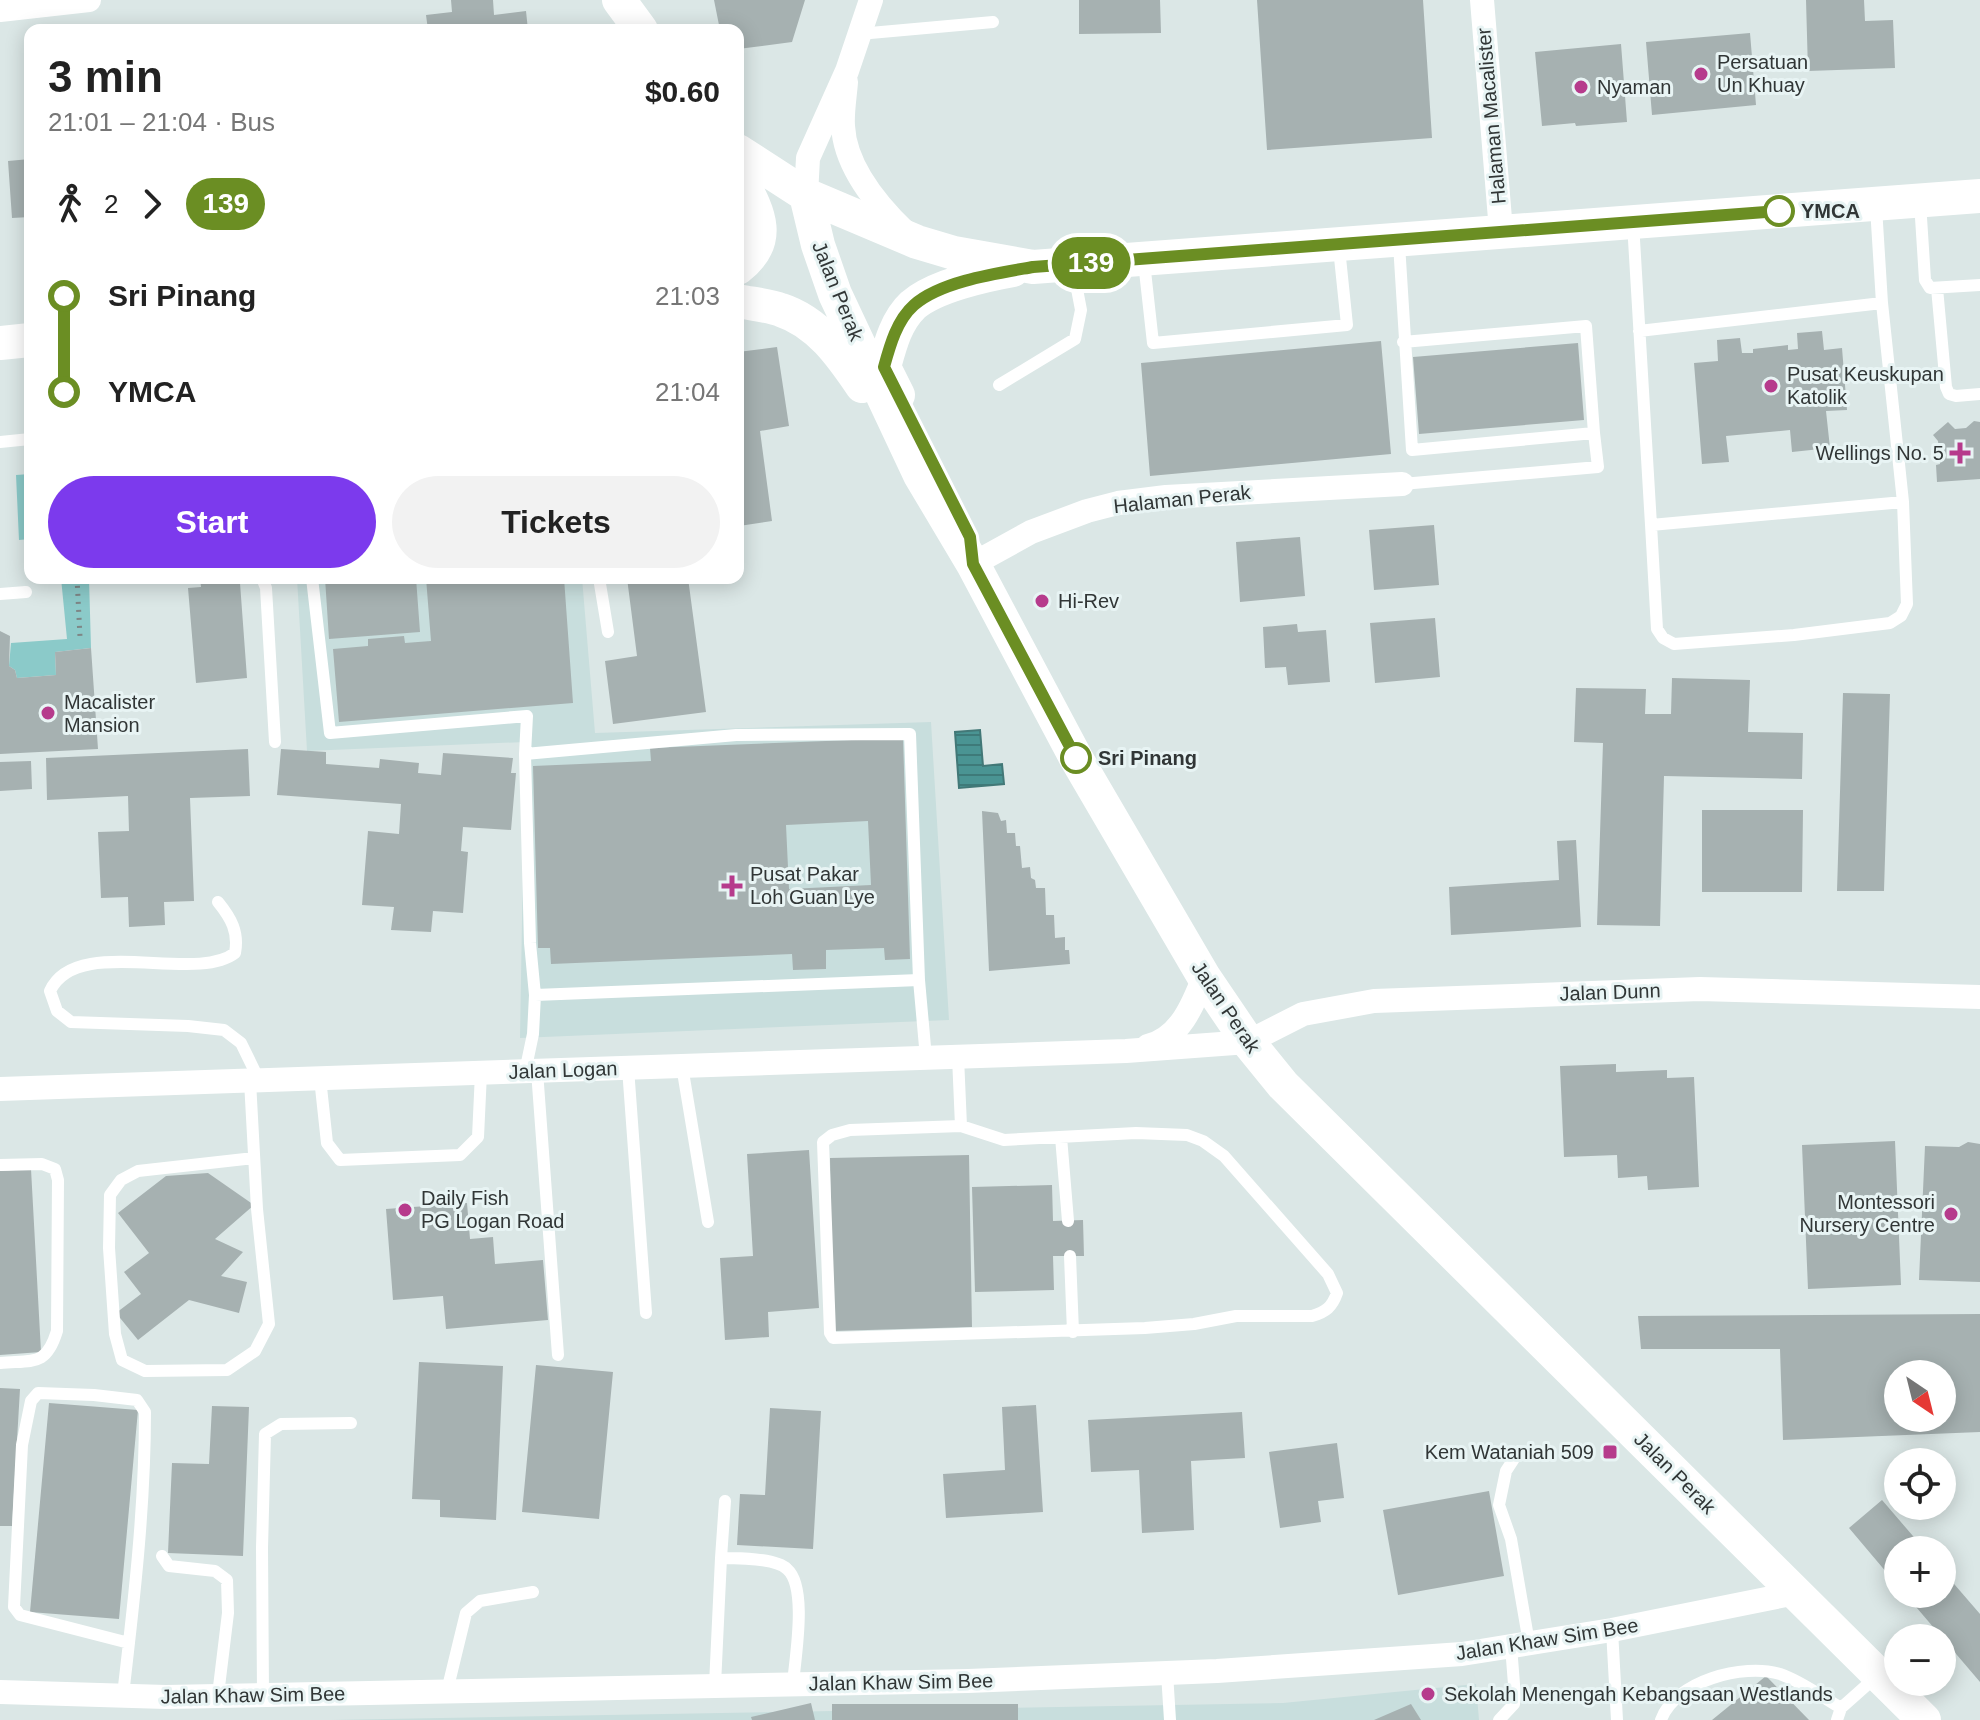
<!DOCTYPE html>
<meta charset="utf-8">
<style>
:root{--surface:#fff;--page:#f2f2f2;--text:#222;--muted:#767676;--accent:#7c3aed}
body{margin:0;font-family:Helvetica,sans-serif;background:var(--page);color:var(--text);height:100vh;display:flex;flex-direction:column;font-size:30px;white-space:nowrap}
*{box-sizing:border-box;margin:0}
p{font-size:26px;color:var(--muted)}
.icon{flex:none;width:44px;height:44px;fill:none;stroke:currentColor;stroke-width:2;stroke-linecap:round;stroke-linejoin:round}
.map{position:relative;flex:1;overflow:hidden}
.sheet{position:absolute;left:24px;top:24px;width:720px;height:560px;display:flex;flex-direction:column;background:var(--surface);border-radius:16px;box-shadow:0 4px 20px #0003}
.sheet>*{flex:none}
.badge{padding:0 16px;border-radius:26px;font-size:28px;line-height:52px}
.needle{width:52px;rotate:145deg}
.tools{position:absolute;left:1884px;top:1360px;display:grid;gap:16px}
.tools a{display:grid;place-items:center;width:72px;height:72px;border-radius:50%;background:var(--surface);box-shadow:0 4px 20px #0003;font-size:40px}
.map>.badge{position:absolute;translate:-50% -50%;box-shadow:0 0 0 4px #fff}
.legs{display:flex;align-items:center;gap:12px;height:88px;padding:0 24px;font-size:26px}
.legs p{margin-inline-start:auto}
.summary{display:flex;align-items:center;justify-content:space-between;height:136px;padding:0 24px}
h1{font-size:44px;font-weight:600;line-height:60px}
.action{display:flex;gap:16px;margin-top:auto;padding:16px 24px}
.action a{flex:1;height:92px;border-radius:48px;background:var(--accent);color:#fff;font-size:32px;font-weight:600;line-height:92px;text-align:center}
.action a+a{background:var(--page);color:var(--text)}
ul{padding:0 24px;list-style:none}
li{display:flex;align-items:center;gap:28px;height:96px;font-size:30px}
li i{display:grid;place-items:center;width:12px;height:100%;margin:0 10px;background:currentColor}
li i::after{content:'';width:20px;height:20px;margin:-10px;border:6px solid;border-radius:50%;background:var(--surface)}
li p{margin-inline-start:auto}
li:first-child i{background:linear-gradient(#0000 50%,currentColor 0)}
li:last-child i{background:linear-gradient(currentColor 50%,#0000 0)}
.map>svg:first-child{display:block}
.built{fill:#c8dedd}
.green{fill:#8bcac9}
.water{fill:url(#water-rules);stroke:#427877;stroke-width:2}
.building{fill:#a6b1b1;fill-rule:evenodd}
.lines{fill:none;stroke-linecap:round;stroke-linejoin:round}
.path{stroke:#7e8686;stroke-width:5;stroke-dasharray:2 6;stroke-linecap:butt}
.service{stroke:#fff;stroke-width:12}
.minor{stroke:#fff;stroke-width:24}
.secondary{stroke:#fff;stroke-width:34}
.line-1-casing{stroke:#fff;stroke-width:18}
.line-1{stroke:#6b8e23;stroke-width:12}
.poi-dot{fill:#b63b8c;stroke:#e8f4f4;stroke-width:3}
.stop-1-dot{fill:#fff;stroke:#6b8e23;stroke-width:4}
.labels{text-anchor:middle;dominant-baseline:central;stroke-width:6;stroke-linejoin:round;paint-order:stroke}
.poi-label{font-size:20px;fill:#313636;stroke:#e8f4f4;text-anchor:start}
.street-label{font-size:20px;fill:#313636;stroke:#e8f4f4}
.stop-label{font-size:20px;font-weight:bold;fill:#313636;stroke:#e8f4f4;text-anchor:start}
</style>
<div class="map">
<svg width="1980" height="1720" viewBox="0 0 1980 1720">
<defs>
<pattern id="water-rules" width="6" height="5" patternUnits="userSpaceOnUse" patternTransform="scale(2)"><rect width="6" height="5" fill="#4a9493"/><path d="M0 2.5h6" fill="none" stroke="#3e7a79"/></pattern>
</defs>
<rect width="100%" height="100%" fill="#dbe7e6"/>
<path class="built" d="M297,578h285l13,155 336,-11 18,298 -429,18 5,-296 -218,9z
M1476,1684l3,36h-1148l952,-17z"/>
<path class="green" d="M30,474v65l-11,1 -3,-65z
M61,578h28l2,70 -36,4 1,23 -39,3 -2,-8 -6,-4 2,-23 56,-4z"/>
<path class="water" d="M980,730l3,36 19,-2 2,20 -45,4 -4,-56z"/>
<path class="building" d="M451,0h42l1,15 32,-4 2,19h-100l-2,-15 26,-3z
M714,0h91l-13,42 -54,7v-19h-18z
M1079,0h81l1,33 -82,1z
M1257,0h166l9,138 -165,12z
M1806,0h58l1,21 28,-1 2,48 -87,3z
M1750,33l6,72 -104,10 -6,-73z
M1621,44l6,78 -51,4 -1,-3 -33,3 -7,-74z
M30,159v58l-18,1 -4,-57z
M1822,331l2,19 18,-2 5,62 -21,1 4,37 -38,4 -2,-22 -64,6 3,26 -27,2 -8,-101 24,-2 -1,-21 23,-2 2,15h11v-4l35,-4v5l10,-1 -1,-16z
M1381,341l10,113 -241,22 -9,-113z
M1578,343l6,77 -165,14 -6,-77z
M777,347l12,79 -29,5 12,90 -33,5 -1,-174z
M1974,421l6,1v57l-43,3 -1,-17 4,-1 -2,-23 -5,-6 15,-13 7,7 11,-1z
M1434,525l5,60 -65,5 -5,-60z
M1300,537l5,59 -65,6 -4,-60z
M200,578h30v6l10,-1 7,95 -51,5 -8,-95 13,-1z
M325,578h91l4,54 -91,7z
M426,578h138l9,125 -234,19 -6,-73 35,-3v-7l36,-3 1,7 26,-2z
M627,578h61l18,134 -93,12 -8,-63 32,-5z
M1435,618l5,59 -65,6 -5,-60z
M1297,624l1,8 28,-2 4,52 -42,3 -2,-18 -21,1 -2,-41z
M0,631l10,5 -1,30 6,4 2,8 39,-3 -1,-23 36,-4 7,101 -98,5z
M1672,678l78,2 -2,52 55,1 -1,46 -138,-3 -4,150 -63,-1 6,-182 -29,-1 2,-54 70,1 -1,25h26z
M1843,693l47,1 -6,197h-47z
M903,738l7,221 -25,1 -1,-12 -58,2v19l-33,1 -1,-16 -241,10 -1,-16h-12l-5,-182 118,-5 -1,-13zM868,821l3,64 -82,4 -3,-64z
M248,749l2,47 -60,2 4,103 -30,1 1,23 -36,2 -1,-30 -27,1 -3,-66 31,-1 -1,-35 -81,4 -1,-42z
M281,749l45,3v12l53,4 1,-9 39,4 -1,10 23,2 2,-22 70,5 -2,15h5l-5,57 -48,-3 -2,24 7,1 -5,61 -30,-2 -2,21 -40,-2 3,-23 -32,-2 6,-74 31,3 2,-30 -124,-9z
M31,761l1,28 -32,2v-29z
M1702,810h101l-1,82h-100z
M982,811l16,2 3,8 5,-1 1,13h8l1,13h4l2,22 8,-1 1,11 4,2 1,8h9l1,27h8l1,23 10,-1v13h4l1,14 -81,7z
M1576,840l5,87 -130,8 -2,-48 110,-7 -2,-39z
M1616,1064v8l51,-2v8l27,-1 5,110 -51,3 -1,-14 -29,2 -1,-23 -53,2 -4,-91z
M1895,1141l6,144 -93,4 -6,-144z
M1968,1142l12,2v138l-61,-2 6,-134 34,1z
M809,1150l10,158 -51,4 1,25 -44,3 -5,-82 33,-2 -6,-102z
M969,1155l3,172 -139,4 -3,-173z
M31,1169l10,183 -41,3v-184z
M208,1173l46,32 -39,34 28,13 -22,24 26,6 -8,31 -50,-13 -51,40 -22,-27 25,-19 -17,-22 25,-19 -31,-40 48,-37z
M1052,1185l1,36 30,-1 1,36h-31l1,34 -79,2 -3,-105z
M467,1203l3,36 23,-2 2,27 48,-4 5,60 -102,9 -3,-33 -50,4 -7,-91z
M1980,1314v118l-197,8 -3,-91h-139l-3,-33zM1898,1374h44v44h-44z
M419,1362l84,4 -7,154 -56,-3v-17l-28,-1z
M536,1365l77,7 -14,147 -77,-7z
M0,1388l20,1 -8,137h-12z
M49,1403l89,7 -19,209 -89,-7z
M1036,1405l7,107 -97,6 -3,-44 62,-4 -3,-63z
M212,1406l37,1 -6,149 -75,-3 4,-90 37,1z
M770,1408l51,3 -8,138 -76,-4 3,-51 25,1z
M1242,1412l3,46 -54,3 3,69 -52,3 -3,-63 -48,2 -3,-52z
M1337,1443l7,55 -26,3 3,21 -41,6 -11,-76z
M1489,1491l15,85 -106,19 -15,-85z
M1882,1500l43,50h-27v36l-49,-58z
M1942,1570l38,44v68l-75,-88h37z
M1766,1676l43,44h-97z
M811,1703l4,17h-63l-1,-3z
M832,1704h186v16h-186z
M1411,1704l10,16h-47z"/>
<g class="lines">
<path class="path" d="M77,578l3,59"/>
<path class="service" d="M859,34l134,-12
M1920,202l5,78 5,8 50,-3
M1876,207l6,96 21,199
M1633,223l18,302 252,-23 4,102 -6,12 -11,7 -96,12 -120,9 -11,-6 -6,-9 -6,-104
M1399,244l13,206 182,-17 -8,-107 -183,16
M1144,262l9,81 194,-18 -8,-77
M1937,288l9,99 3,7 7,2 24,-2
M1639,331l243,-28
M999,385l76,-46 6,-29 -8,-42
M0,442l30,-3
M1402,484l196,-17 -4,-34
M262,578l4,10 9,154
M312,578l18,155 197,-17 -2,38
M599,578l9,54
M0,594l26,-2
M218,902c13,16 21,30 17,51 -40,31 -159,-19 -185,38l7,20 14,11 117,4 36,4 17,13 18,37
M535,995l-5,-52 -5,-189 211,-19 174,-1 9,246
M958,1057l3,69
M682,1066l26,156
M628,1068l18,245
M537,1071l21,284
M525,1072l8,-38 2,-39 384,-15 7,78
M320,1078l7,65 13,17 120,-5 18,-18 3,-64
M250,1081l7,128 12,115 -14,27 -28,19 -82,1 -23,-11 -7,-26 -6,-86 1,-53 11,-15 17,-9 116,-13
M961,1126l43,14 132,-7 51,2 16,6 21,15 104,118 9,19c-5,14 -11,19 -25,23h-76l-42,8 -49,4 -312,10 -3,-5 -7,-191 9,-7 18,-5z
M1061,1137l7,84
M0,1165l42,-1 13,5 3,11 -1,151c-11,36 -24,29 -57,32
M1070,1256l3,76
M1519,1451l-13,20 -7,34 12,34 18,104
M725,1501l-4,57c16,0 55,0 66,11 21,18 8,89 6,115
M162,1556l7,10 46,5 12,9 1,33 -10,82
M1612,1630l5,90
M1167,1673l3,47
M715,1685l6,-127
M447,1691l19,-78 14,-12 53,-9
M123,1695c11,-94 22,-188 22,-283l-8,-12 -43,-5 -56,-2 -7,8 -9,44 -8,162 6,8 109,28
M263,1695l-1,-147 3,-114 16,-10 70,-1
M1499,1720l15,-16 1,-7 -4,-51
M1661,1720c14,-39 82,-57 119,-46 21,7 42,23 61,34
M1837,1720l4,-12 36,-32"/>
<path class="minor" d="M1482,0l19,231
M0,10l89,-10
M846,82c-1,14 -4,30 -3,44 2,41 35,80 63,107
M806,195l2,-37 39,-87 24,-71
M973,564l58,-32 56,-21 31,-8 48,-6 236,-13
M1148,1046c32,-8 45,-41 56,-69
M0,1089l1126,-38 122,-9 55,-28 71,-13 326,-12 280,8
M0,1692l166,5 802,-16 249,-10 245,-17 150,-24 184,-37"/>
<path class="secondary" d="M619,0l22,30
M738,151l68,44 111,47 37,11 79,14 947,-71
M738,174c18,35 38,64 0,94
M806,195l12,50 17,49 85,181 53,89 103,194 128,219 44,65 35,43 641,635
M738,301c14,3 30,4 43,9 37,12 60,45 81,76
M0,343l30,-3
M898,395l-14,-28c6,-22 12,-46 29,-62 22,-19 72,-30 100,-35"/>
</g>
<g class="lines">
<defs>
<path id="line-1" d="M1076,758l-103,-194 -3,-27 -86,-170c6,-22 13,-47 30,-62 27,-24 85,-32 119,-38l746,-56"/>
</defs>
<use href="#line-1" class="line-1-casing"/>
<use href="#line-1" class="line-1"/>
</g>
<g class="poi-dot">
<circle cx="1701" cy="74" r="8"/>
<circle cx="1581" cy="87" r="8"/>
<circle cx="1771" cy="386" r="8"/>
<path d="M1956 441h8v8h8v8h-8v8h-8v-8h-8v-8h8z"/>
<circle cx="1042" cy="601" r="8"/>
<circle cx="48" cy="713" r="8"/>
<path d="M728 874h8v8h8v8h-8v8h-8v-8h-8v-8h8z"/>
<circle cx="405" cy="1210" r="8"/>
<circle cx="1951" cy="1214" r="8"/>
<rect x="1602" y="1444" width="16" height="16" rx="4"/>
<circle cx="1428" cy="1694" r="8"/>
</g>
<g class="stop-1-dot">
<circle cx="1779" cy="211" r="14"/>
<circle cx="1076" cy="758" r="14"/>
</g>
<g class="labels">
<g class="poi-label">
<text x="1717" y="62">Persatuan<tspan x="1717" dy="23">Un Khuay</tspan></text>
<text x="1597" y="87">Nyaman</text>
<text x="1787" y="374">Pusat Keuskupan<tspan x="1787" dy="23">Katolik</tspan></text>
<text x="1944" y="453" text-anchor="end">Wellings No. 5</text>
<text x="1058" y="601">Hi-Rev</text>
<text x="64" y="702">Macalister<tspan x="64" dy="23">Mansion</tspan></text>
<text x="750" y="874">Pusat Pakar<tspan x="750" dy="23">Loh Guan Lye</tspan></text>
<text x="421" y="1198">Daily Fish<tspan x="421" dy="23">PG Logan Road</tspan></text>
<text x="1935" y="1202" text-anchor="end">Montessori<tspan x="1935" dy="23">Nursery Centre</tspan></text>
<text x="1594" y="1452" text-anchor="end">Kem Wataniah 509</text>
<text x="1444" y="1694">Sekolah Menengah Kebangsaan Westlands</text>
</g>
<g class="street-label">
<text transform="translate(1491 116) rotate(-95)">Halaman Macalister</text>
<text transform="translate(838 291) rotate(68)">Jalan Perak</text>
<text transform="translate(1182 499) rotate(-6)">Halaman Perak</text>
<text transform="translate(1610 992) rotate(-2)">Jalan Dunn</text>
<text transform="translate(1226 1007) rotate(56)">Jalan Perak</text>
<text transform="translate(563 1070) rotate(-2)">Jalan Logan</text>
<text transform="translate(1675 1473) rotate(45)">Jalan Perak</text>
<text transform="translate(1547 1639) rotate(-9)">Jalan Khaw Sim Bee</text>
<text transform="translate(901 1682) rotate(-1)">Jalan Khaw Sim Bee</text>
<text transform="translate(253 1695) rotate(-1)">Jalan Khaw Sim Bee</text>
</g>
<g class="stop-label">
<text x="1801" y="211">YMCA</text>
<text x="1098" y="758">Sri Pinang</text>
</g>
</g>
</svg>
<div class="tools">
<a><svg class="needle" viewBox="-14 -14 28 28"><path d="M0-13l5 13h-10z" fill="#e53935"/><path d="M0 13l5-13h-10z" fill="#767676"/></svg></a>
<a><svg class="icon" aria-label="locate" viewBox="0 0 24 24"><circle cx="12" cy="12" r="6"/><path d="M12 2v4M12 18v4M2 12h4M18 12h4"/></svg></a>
<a>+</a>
<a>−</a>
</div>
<b class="badge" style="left:1091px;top:263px;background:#6b8e23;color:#fff">139</b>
<section class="sheet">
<div class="summary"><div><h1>3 min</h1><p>21:01 – 21:04 · Bus</p></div><b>$0.60</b></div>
<div class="legs"><svg class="icon" aria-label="walk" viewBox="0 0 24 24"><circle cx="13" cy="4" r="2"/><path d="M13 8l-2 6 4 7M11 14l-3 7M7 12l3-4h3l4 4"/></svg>2<svg class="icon" aria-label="forward" viewBox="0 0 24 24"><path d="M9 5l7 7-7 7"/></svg><b class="badge" style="background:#6b8e23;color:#fff">139</b></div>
<ul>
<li><i style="color:#6b8e23"></i><b>Sri Pinang</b><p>21:03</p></li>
<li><i style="color:#6b8e23"></i><b>YMCA</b><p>21:04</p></li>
</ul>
<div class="action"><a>Start</a><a>Tickets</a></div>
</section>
</div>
